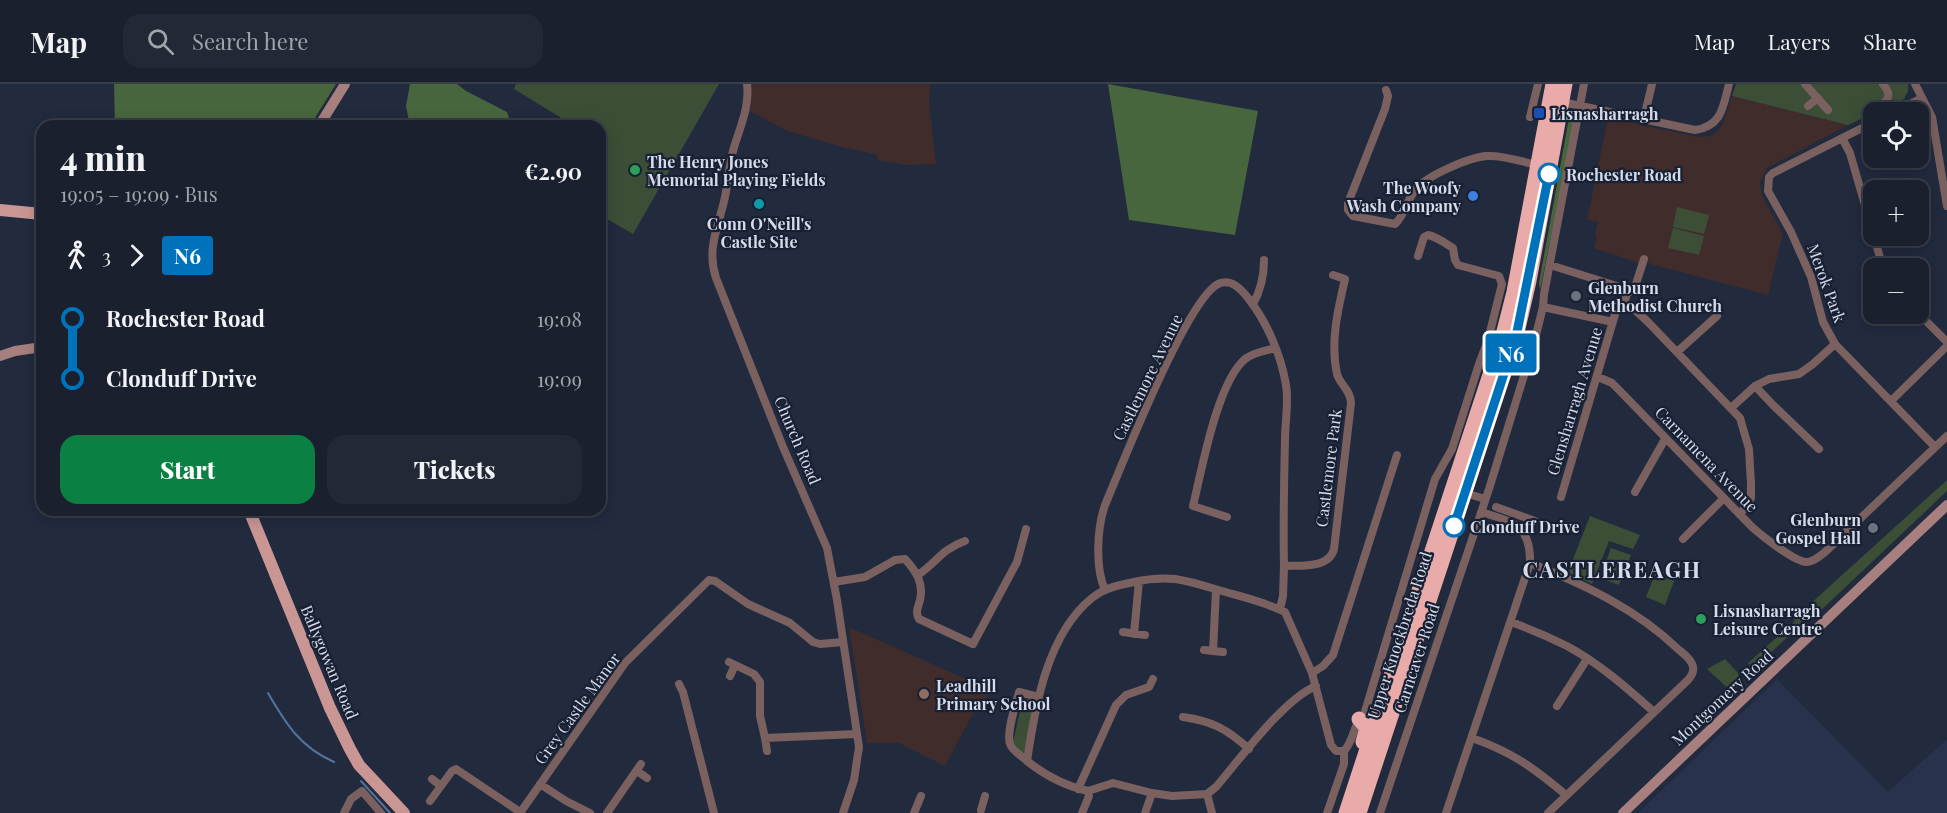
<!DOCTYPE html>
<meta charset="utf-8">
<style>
:root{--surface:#1a202e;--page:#232836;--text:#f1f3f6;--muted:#9fa3aa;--line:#383e4a;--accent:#0b8043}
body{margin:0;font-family:"Playfair Display",serif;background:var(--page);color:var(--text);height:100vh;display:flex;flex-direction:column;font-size:22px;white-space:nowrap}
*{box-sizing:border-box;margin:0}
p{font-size:20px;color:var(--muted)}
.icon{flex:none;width:33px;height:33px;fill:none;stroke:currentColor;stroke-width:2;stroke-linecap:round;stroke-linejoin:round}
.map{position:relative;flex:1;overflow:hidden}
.drawer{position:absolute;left:36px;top:36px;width:570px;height:396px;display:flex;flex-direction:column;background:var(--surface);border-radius:18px;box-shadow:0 3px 15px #0003,0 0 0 2px var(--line)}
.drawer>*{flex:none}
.badge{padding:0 12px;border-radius:4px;font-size:21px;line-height:39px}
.tools{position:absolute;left:1863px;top:18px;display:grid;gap:12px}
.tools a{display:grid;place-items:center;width:66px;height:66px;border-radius:12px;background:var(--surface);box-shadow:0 3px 15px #0003,0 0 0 2px var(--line);font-size:30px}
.map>.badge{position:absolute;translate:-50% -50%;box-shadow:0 0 0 3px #fff}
.legs{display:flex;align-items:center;gap:9px;height:66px;padding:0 24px;font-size:20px}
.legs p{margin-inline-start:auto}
.overview{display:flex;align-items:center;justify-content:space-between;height:102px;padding:0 24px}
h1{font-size:33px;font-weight:800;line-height:45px}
.cta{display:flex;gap:12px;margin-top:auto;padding:12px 24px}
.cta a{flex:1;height:69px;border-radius:18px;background:var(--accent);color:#fff;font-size:24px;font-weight:800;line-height:69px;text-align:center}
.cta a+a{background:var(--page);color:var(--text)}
ul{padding:0 24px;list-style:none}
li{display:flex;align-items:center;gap:21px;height:60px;font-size:22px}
li i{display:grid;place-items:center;width:9px;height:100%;margin:0 8px;background:currentColor}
li i::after{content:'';width:15px;height:15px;margin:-8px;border:4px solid;border-radius:50%;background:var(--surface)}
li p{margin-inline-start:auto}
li:first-child i{background:linear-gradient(#0000 50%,currentColor 0)}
li:last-child i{background:linear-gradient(currentColor 50%,#0000 0)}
header{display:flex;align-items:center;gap:36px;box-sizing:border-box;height:84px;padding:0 30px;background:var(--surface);border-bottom:2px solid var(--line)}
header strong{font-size:28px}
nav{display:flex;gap:33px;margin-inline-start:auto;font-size:21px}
.search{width:420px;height:54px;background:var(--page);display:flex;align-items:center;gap:15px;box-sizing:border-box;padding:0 21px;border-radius:18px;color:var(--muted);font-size:22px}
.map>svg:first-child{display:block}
.built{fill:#28324c}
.education{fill:#402c2b}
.green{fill:#3c4f36}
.forest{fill:#48663e}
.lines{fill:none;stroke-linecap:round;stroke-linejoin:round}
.stream{stroke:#54739b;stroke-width:2}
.street{stroke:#7a6160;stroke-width:8}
.secondary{stroke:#a67f7e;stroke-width:10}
.primary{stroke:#c99694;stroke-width:12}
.highway{stroke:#e8aba9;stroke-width:15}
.line-1-casing{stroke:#fff;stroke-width:14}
.line-1{stroke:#0072bc;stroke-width:9}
.transit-dot{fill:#1a4fb4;stroke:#182033;stroke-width:2}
.leisure-dot{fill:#2e9e5b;stroke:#182033;stroke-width:2}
.stop-1-dot{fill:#fff;stroke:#0072bc;stroke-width:3}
.shop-dot{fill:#3f7fe0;stroke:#182033;stroke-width:2}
.culture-dot{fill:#0f9aa8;stroke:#182033;stroke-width:2}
.worship-dot{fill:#6b7280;stroke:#182033;stroke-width:2}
.education-dot{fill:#8d6e63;stroke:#182033;stroke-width:2}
.labels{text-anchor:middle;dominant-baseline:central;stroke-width:4.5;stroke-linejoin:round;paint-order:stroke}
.poi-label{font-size:16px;font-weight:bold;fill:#d5dbe8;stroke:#182033;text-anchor:start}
.stop-label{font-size:16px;font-weight:bold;fill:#d5dbe8;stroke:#182033;text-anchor:start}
.street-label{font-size:16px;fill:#d5dbe8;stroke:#182033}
.district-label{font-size:22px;font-weight:bold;letter-spacing:1.5px;fill:#d5dbe8;stroke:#182033}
</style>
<header>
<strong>Map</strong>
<div class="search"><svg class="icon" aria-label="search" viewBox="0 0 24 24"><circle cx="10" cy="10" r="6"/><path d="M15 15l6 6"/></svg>Search here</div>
<nav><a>Map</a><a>Layers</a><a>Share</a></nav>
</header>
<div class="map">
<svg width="1947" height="729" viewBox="0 0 1947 729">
<rect width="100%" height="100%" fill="#222a3e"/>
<path class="built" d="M1777,595l111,113 59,-53v74h-309z"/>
<path class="education" d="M750,0h180l-1,19 7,61 -29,1 -30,-5 1,-5 -40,-9 -53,-16 -37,-20z
M1732,12l116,29 -81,43 -7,14 2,14 21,38 -15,61 -118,-31 -4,-5 -5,1 -3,3 -44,-15 3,-11 -2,-3 3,-12 -11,-2 21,-102 91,19 10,-1 9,-5 5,-8z
M849,543l144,64 -16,15 -32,60 -46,-23h-32z"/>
<path class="green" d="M516,0h203l-86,150 -33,-19v-89h-33l1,-4 -54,-33z
M1736,0h172v7l-4,8 -56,26 -116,-29z
M1677,123l32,8 -5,19 -31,-7z
M1673,144l31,8 -5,19 -31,-7z
M1947,396v11l-130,123 -8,-9z
M1590,432l50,19 -7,14 -24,-8 -17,43 -24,-12z
M1611,464l20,7 -12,30 -19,-7z
M1657,485l19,7 -11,29 -19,-8z
M1796,526l7,1 -2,3 5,6 -49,45h-7l-2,-2 47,-42 -3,-4 -4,3 -2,-1z
M1725,575l13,14 2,11 -8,8 -25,-23z
M1027,615l5,2 2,4 -9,48 -2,1 -10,-11 9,-41z"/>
<path class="forest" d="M114,0h222l-26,42h-195z
M410,0h47l9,7 41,21 5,14h-102l-4,-20z
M1108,0l150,27 -23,124 -106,-15z
M1569,34l5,1v4l-34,167 -1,-7z"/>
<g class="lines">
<path class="stream" d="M268,609c18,31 32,54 66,69
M361,697l29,32"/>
<path class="street" d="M747,0c3,24 -8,45 -14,67 -4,15 -5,31 -8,46 -6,29 -19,51 -9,81l67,169 44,101 10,52 22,147 -5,33 -11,33
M1805,0l23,26
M1883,0c5,7 8,11 2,18
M1915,0l17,33 15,89
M1386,6l2,6 -3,13 -37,94v7l5,6 42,8c10,-9 12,-25 21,-35 12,-14 54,-32 71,-33 17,-1 35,6 51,9
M1562,18l133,28c27,-4 28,-23 34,-46
M1808,22l10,-8
M1893,28l29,-14
M1530,33l8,-33
M1644,34l8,-34
M1874,38l-101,51 -4,4 -1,14 23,41 20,45 12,45 12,22 100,103
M1842,54l8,15 33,115
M1418,172l6,-19 4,-2c9,2 17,8 25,13l2,12 3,5 41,11 3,8 -14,56 4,2
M1550,181l70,22 7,6 -3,12 -8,6 -55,186
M1627,209l7,-3 10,-31
M1253,220c8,-14 11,-28 11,-44
M1624,221l9,3 15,14 92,96 9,31 2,34v15l-11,17
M1543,223l70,15
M1918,229l29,29
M1677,268l40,-36
M1598,293l14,6 7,7 133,137c9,8 44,36 55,35 6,0 12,-5 17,-9l123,-117
M1755,302l18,19 46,44
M1891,317l56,-55
M1731,324l24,-22 14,-7 30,-5 14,-10 22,-20
M1462,408l23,7
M1635,408l30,-53
M1496,423l39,14
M1227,433l-34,-11c9,-37 24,-123 52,-147 9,-7 20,-8 30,-11
M1683,455l41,-41
M1530,479c53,21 107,46 149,87 5,4 13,10 14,17 1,6 -2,9 -5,13l-140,133
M1284,482c16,-1 45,3 50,-17l17,-146c0,-13 -11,-18 -14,-29 -7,-32 1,-65 8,-95l-12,-4
M918,491c19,-13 24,-26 47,-34
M834,498l31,-5 30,-17 10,-1c11,12 19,24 15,41 -2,8 -5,12 -1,19l54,25 44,-82 9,-33
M1105,506c-10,-22 -8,-62 0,-85 17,-40 81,-204 113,-221 13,-6 23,5 30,14 19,24 33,57 38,87 3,17 -1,37 -1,54 -1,43 -2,85 -1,127l-1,30 -3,13
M1216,506l-3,61 10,1
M1511,538c19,7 38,15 56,24 33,18 60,42 87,66
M1123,548l22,3
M1134,550l5,-53
M1204,566l9,1
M729,578l25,12 6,8v34l5,22 92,-4
M1312,589l11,-7 10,-11 64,-200
M730,592l5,-11
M679,600l4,8 31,121
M1557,622l30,-47
M1364,631l71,-236 17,-30 27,-85 9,-24
M1183,633c29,4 44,12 66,32
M765,654l2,13
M1472,654c40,14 62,30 94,57
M1344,667c9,-9 9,-23 17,-34
M1027,677c-5,-5 -15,-10 -17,-17 -4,-12 6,-40 9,-52l20,5
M637,687l10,7
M432,695l9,7
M540,700l26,17 24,12
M1078,705l38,-84 10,-10 23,-8 4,-8
M1088,707c-23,-5 -42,-15 -61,-30 8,-54 20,-127 65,-163 12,-10 27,-13 42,-16 13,-3 28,-4 41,-3 14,2 27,6 40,10 23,7 48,12 70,23l27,61 19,72 5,6h8
M1088,707l25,-8 39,10 20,3 35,-2 9,-7c23,-27 68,-88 100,-101
M1207,710l5,19
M430,717l22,-30 4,-2 64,43
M981,726l4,-14
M344,729l7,-14 11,-8 19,22
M520,729l105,-150 84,-83 6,1 33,23 42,19 23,19 7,2 23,-2
M607,729l34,-49
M914,729l7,-17
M1082,729l7,-17 -1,-5
M1145,729l7,-20
M1327,729l17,-49v-13
M1380,729l109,-324 45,-146 9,-36 1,-13 40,-210
M1446,729l84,-250c1,-38 -17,-41 -49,-51"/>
<path class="secondary" d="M319,42l26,-42
M0,272l15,-5 27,-4
M1623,729l324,-308"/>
<path class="primary" d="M0,126l42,4
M249,426l81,198 20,41 9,16 45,48"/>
<path class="highway" d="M1359,635l8,9 -4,14
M1346,729l157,-478 11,-43 39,-208
M1359,729l157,-476 13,-56 36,-197"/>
</g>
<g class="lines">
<defs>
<path id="line-1" d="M1454,442l62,-189 33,-163"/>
</defs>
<use href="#line-1" class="line-1-casing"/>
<use href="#line-1" class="line-1"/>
</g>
<rect class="transit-dot" x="1533" y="23" width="12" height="12" rx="3"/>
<g class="leisure-dot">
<circle cx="635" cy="86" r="6"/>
<circle cx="1701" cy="535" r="6"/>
</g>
<g class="stop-1-dot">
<circle cx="1549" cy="90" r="10"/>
<circle cx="1454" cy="442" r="10"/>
</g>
<circle class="shop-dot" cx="1473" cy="112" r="6"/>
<circle class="culture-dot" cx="759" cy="120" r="6"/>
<g class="worship-dot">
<circle cx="1576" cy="212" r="6"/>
<circle cx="1873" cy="444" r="6"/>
</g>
<circle class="education-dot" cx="924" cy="610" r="6"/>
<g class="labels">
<g class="poi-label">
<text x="1551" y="29">Lisnasharragh</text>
<text x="647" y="77">The Henry Jones<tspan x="647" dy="18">Memorial Playing Fields</tspan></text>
<text x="1461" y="103" text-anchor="end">The Woofy<tspan x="1461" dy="18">Wash Company</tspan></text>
<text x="759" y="139" text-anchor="middle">Conn O'Neill's<tspan x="759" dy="18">Castle Site</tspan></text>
<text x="1588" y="203">Glenburn<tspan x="1588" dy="18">Methodist Church</tspan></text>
<text x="1861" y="435" text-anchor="end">Glenburn<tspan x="1861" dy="18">Gospel Hall</tspan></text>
<text x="1713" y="526">Lisnasharragh<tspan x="1713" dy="18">Leisure Centre</tspan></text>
<text x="936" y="601">Leadhill<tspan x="936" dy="18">Primary School</tspan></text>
</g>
<g class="stop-label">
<text x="1566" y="90">Rochester Road</text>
<text x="1470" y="442">Clonduff Drive</text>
</g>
<g class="street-label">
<text transform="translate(1827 199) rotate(70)">Merok Park</text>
<text transform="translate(1147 293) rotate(-64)">Castlemore Avenue</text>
<text transform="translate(1574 317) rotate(-73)">Glensharragh Avenue</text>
<text transform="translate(798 356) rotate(67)">Church Road</text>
<text transform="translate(1707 375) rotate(46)">Carnamena Avenue</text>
<text transform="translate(1328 384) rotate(-83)">Castlemore Park</text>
<text transform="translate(1399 551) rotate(-72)">Upper Knockbreda Road</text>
<text transform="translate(1416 574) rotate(-72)">Carncaver Road</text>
<text transform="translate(330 578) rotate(67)">Ballygowan Road</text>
<text transform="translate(1722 613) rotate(-43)">Montgomery Road</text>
<text transform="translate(577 624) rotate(-54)">Grey Castle Manor</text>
</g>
<g class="district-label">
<text x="1612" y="485">CASTLEREAGH</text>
</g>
</g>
</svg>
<div class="tools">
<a><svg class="icon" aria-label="locate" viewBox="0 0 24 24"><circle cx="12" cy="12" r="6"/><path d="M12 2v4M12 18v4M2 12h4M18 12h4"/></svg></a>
<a>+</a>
<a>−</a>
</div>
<b class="badge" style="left:1511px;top:269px;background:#0072bc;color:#fff">N6</b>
<section class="drawer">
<div class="overview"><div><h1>4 min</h1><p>19:05 – 19:09 · Bus</p></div><b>€2.90</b></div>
<div class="legs"><svg class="icon" aria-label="walk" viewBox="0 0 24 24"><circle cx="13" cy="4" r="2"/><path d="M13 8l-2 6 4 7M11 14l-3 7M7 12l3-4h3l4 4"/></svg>3<svg class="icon" aria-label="forward" viewBox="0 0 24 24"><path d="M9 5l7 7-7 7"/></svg><b class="badge" style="background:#0072bc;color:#fff">N6</b></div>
<ul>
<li><i style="color:#0072bc"></i><b>Rochester Road</b><p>19:08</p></li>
<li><i style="color:#0072bc"></i><b>Clonduff Drive</b><p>19:09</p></li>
</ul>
<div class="cta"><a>Start</a><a>Tickets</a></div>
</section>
</div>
